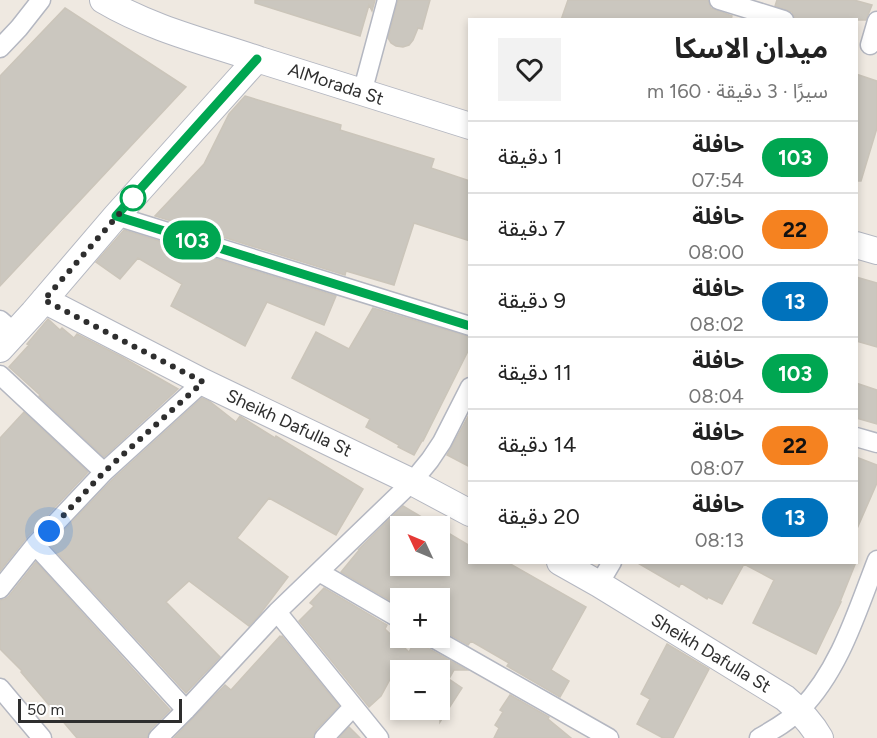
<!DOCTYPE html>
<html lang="ar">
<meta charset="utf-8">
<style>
:root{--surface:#fff;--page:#f2f2f2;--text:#222;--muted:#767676;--line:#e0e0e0}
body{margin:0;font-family:Figtree,"Noto Sans Arabic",sans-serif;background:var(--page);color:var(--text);direction:rtl;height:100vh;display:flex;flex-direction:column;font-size:22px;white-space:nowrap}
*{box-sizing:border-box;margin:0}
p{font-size:20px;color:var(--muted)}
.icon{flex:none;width:33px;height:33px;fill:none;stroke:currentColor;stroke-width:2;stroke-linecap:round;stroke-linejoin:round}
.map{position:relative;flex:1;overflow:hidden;direction:ltr}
.sheet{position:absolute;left:468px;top:18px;width:390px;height:546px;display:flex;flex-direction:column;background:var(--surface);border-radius:0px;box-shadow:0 3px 9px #0003;direction:rtl}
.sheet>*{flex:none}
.badge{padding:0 12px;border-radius:20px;font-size:21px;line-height:39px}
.needle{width:39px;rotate:314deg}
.buttons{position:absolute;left:390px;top:516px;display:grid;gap:12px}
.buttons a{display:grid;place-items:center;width:60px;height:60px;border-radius:0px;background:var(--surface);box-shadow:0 3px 9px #0003;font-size:30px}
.scale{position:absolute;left:18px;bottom:15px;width:164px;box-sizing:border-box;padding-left:6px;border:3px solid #2e2e2e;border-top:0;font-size:16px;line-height:21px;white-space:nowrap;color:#2e2e2e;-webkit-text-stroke:4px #fff;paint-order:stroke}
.you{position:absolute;width:30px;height:30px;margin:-15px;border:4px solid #fff;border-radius:50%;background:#1a73e8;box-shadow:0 0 0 9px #1a73e833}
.map>.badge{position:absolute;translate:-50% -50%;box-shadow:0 0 0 3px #fff}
.round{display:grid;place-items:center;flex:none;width:63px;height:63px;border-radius:0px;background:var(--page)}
.summary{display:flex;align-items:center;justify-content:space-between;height:102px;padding:0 30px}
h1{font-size:28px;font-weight:700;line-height:45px}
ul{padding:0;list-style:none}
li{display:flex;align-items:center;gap:18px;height:72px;padding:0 30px;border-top:2px solid var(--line)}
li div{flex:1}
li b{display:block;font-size:22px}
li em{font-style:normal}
li .badge{min-width:66px;font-weight:700;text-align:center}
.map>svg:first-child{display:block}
.building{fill:#cbc7bf;stroke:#cbc5ba;stroke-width:1.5}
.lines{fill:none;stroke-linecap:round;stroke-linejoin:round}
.street-casing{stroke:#b4b7c1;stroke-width:21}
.secondary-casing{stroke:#b4b7c1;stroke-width:28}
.street{stroke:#fff;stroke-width:18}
.secondary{stroke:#fff;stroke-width:26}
.line-casing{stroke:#fff;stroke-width:14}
.line{stroke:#00a651;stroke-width:9}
.walk{stroke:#2e2e2e;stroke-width:6;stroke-dasharray:0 10.8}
.stop-dot{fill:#fff;stroke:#00a651;stroke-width:3}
.labels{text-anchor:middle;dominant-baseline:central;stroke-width:4.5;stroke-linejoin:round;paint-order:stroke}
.street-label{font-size:18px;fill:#2e2e2e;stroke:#fff}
</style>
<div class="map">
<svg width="877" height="738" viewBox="0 0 877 738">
<rect width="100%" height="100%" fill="#efe9e1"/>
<path class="building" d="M255,0h120l-3,11 -3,-6 -9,31 -105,-33z
M398,0h32l-8,29 -4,-1 -5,12 -4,5 -6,2 -7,-1 -5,-3 -3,-5z
M568,0h140l3,8 21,8 -1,4h-170z
M777,0h77l18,5 -6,15h-71l-3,-8 -17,-6z
M65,8l121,79 -186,199v-210z
M856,74l21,7v47l-16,53h-5z
M245,96l96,29 -1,5 94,29 -3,9 39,13v60l-56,-18 -20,62 -48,-14 -1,4 -190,-59 49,-52 25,-50z
M124,230l212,66 -12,29 -57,-23 -22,44 -74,-40 11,-22 -44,-26 -18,21 -24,-17z
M856,277l21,6v64l-21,-6z
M373,308l97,29v10l-47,94h-1l-8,14 -16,-8 1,-2 -33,-18 4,-8 -78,-41 24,-46 33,17z
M48,319l12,11 2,-2 12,10 3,-4 45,23 56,32 -74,68 -65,-61 1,-1 -31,-28 20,-22 -2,-1z
M856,383l21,7v34l-21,-6z
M202,398l7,3 27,21 4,-6 35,22 1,-2 87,53 -27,46 -67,-37 -32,40 51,39 -28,37 -11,12 -60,-45 -23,21 54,55 -34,36 -136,-148 62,-65z
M24,412l64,60 -61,65 -27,34v-133z
M470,413v54l-23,-12z
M856,457l21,8v18l-21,48z
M403,506l34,20h-37v40h40v-38l30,18v16h37l79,45 -35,63 18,11 -9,16 -53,-31 2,-3 -38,-22 -3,4 -28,-16v-31h-40l-2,7 -57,-33 19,-23h-1z
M36,562l134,148 -20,20 -3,8h-70l-56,-66 1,-1 -22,-22v-49l5,-1 4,-3z
M636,562h220l-16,40h1l-25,52 -63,-31 21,-43 -30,-16 -22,40 -14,-7 -1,2 -26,-16 -2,4z
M324,588l63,37 -2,4 24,23 6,-11 52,29h-13l-5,9 13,9 -22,34v-52h-45l-14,26 -12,11 -70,-86 15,-15 -4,-3z
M280,636l1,1 1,-1 57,70 -23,24 -3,8h-139l51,-53 6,5z
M667,644l42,25 -36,69h-10l-26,-14 13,-25 -9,-5z
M510,695l39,22 -1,2 23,19h-77l5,-10 -4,-3 8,-13 -3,-2z
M349,727l11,11h-21z"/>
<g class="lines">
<defs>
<path id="street" d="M719,0l65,20
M870,45l7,-24
M0,48l19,-20 22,-28
M362,93l25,-93
M116,216l354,110
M0,320l15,13
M0,375l104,97
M856,437l21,6
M35,545l151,165
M319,572l81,47
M599,584l13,-22
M0,589l35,-44 69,-73 99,-90
M277,612l102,126
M433,638l176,100
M0,688l42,50
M158,738l28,-28 91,-98 135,-130 18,-22 12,-18 28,-55
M324,738l29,-31
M759,738c14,-8 30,-17 42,-29 39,-40 56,-98 76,-149"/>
<path id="secondary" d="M103,0c49,29 104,42 157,60 70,22 140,44 210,66
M856,245l21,6
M44,300l159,82 209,100 58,31
M0,349l33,-36 83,-97 141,-157
M560,562l39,22 186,114c14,12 26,24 35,40"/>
</defs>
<use href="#street" class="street-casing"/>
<use href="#secondary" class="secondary-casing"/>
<use href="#street" class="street"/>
<use href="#secondary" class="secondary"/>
</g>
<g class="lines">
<defs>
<path id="line" d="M257,59l-141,157 354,110"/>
</defs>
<use href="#line" class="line-casing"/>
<use href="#line" class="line"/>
<path class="walk" d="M49,531l55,-59 99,-90 -159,-82 89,-102"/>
</g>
<circle class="stop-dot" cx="133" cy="198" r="12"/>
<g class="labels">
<g class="street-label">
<text transform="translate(336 84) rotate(18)">AlMorada St</text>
<text transform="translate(289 423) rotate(25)">Sheikh Dafulla St</text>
<text transform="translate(711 653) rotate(31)">Sheikh Dafulla St</text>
</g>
</g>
</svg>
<div class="buttons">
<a><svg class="needle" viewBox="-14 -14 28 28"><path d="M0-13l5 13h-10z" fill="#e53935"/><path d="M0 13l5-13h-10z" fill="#767676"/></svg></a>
<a>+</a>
<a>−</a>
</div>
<div class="scale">50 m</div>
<div class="you" style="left:49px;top:531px"></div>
<b class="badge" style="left:192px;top:240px;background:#00a651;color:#fff">103</b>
<section class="sheet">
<div class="summary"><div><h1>ميدان الاسكا</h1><p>سيرًا · 3 دقيقة · 160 m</p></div><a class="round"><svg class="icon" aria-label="heart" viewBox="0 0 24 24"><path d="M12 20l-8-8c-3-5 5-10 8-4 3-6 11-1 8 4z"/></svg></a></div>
<ul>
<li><span class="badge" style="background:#00a651;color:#fff">103</span><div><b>حافلة</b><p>07:54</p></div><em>1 دقيقة</em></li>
<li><span class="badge" style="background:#f58220;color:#111">22</span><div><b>حافلة</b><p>08:00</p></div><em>7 دقيقة</em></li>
<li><span class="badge" style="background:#0072bc;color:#fff">13</span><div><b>حافلة</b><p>08:02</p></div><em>9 دقيقة</em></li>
<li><span class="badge" style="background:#00a651;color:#fff">103</span><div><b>حافلة</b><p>08:04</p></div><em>11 دقيقة</em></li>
<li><span class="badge" style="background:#f58220;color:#111">22</span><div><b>حافلة</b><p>08:07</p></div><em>14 دقيقة</em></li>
<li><span class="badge" style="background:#0072bc;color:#fff">13</span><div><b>حافلة</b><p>08:13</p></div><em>20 دقيقة</em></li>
</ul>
</section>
</div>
